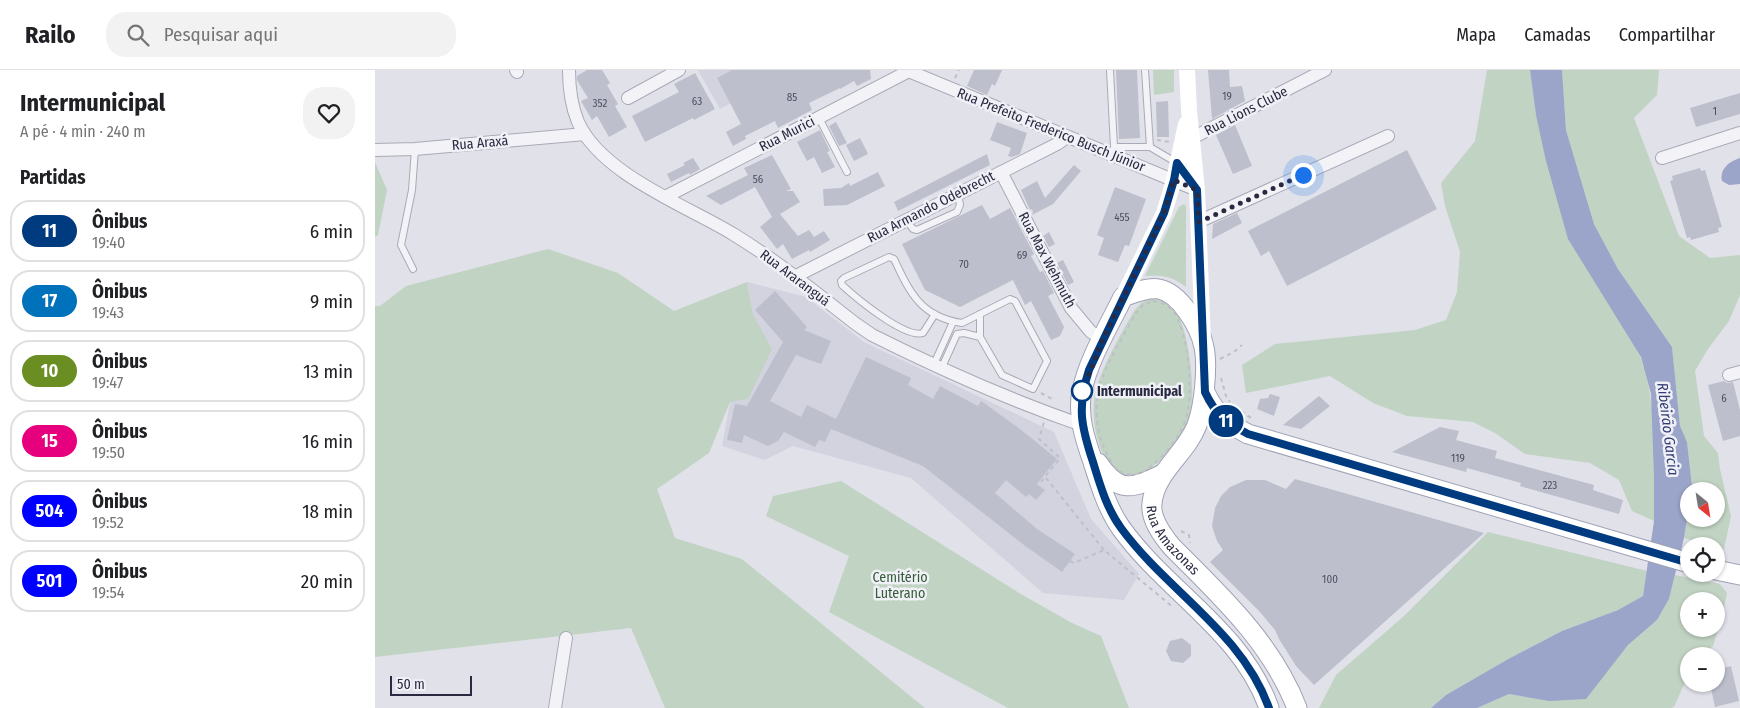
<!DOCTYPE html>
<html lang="pt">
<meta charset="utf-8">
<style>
:root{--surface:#fff;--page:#f2f2f2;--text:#202124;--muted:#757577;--line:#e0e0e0}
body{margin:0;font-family:"Fira Sans Condensed",sans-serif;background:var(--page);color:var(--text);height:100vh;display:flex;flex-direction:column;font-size:19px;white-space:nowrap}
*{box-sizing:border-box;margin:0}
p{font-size:16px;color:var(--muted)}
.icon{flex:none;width:28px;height:28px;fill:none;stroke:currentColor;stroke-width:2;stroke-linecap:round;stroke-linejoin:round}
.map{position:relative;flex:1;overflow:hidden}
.panel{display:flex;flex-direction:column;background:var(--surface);width:375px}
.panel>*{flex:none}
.badge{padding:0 10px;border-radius:16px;font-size:18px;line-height:32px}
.needle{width:32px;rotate:150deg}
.controls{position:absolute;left:1305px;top:412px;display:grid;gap:10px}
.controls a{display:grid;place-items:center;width:45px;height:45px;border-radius:50%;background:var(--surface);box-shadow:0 1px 4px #0004;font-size:25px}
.scale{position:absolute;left:15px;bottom:12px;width:82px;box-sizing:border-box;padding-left:5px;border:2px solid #292a41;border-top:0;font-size:14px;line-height:18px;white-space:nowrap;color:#292a41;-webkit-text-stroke:4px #f0f1f7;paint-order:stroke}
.you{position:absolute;width:25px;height:25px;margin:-12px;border:4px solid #fff;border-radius:50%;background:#1a73e8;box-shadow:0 0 0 8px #1a73e833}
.map>.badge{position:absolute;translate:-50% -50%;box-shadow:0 0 0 2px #fff}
h2{padding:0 20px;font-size:19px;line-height:45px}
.round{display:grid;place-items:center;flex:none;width:52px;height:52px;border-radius:20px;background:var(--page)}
.headline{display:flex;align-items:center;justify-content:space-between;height:85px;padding:0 20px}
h1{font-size:24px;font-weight:700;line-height:38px}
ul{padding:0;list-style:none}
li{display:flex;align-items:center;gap:15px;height:62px;margin:0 10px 8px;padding:0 10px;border:2px solid var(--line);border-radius:20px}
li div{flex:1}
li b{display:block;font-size:19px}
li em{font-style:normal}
li .badge{min-width:55px;font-weight:700;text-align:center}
header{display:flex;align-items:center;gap:30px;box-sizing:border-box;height:70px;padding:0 25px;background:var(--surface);border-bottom:1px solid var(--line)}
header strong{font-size:24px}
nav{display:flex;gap:28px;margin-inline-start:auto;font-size:18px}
.search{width:350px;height:45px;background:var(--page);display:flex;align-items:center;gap:12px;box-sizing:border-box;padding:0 18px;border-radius:20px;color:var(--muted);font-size:19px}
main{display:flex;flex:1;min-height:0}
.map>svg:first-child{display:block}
.built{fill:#d2d3de}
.green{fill:#c1d3c2;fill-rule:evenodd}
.water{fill:#9ba4c9}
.building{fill:#bdbfcc}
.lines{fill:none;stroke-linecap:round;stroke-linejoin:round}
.lane-casing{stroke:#a9aab7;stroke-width:8}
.street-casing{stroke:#a9aab7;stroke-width:14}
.primary-casing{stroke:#9fa2b5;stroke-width:21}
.path{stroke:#bebfc8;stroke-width:2;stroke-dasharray:4 4;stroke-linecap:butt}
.lane{stroke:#f3f3f7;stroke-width:6}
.street{stroke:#f3f3f7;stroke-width:12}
.secondary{stroke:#fff;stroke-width:16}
.primary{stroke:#fff;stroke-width:19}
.line-casing{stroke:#fff;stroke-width:11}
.line{stroke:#003b80;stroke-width:8}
.walk{stroke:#292a41;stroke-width:5;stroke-dasharray:0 9}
.stop-dot{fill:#fff;stroke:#003b80;stroke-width:2.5}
.labels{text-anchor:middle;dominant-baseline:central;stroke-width:5;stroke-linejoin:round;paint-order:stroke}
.number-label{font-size:11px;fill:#4e4f64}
.street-label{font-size:14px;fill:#292a41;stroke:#f0f1f7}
.stop-label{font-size:14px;font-weight:bold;fill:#292a41;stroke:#f0f1f7;text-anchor:start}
.park-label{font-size:14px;fill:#365c3a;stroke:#f0f1f7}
.water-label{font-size:15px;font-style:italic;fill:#333d75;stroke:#f0f1f7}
</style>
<header>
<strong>Railo</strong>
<div class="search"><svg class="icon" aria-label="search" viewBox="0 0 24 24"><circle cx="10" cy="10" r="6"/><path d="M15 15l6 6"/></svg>Pesquisar aqui</div>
<nav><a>Mapa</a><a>Camadas</a><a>Compartilhar</a></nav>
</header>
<main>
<section class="panel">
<div class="headline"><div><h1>Intermunicipal</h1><p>A pé · 4 min · 240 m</p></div><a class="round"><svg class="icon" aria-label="heart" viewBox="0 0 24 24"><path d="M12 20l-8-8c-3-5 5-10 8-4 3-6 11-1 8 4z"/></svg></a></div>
<h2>Partidas</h2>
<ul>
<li><span class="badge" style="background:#003b80;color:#fff">11</span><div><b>Ônibus</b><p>19:40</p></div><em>6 min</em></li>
<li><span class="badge" style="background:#0072bc;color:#fff">17</span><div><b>Ônibus</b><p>19:43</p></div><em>9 min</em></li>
<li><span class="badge" style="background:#6b8e23;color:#fff">10</span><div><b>Ônibus</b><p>19:47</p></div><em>13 min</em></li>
<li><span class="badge" style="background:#e6007e;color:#fff">15</span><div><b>Ônibus</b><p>19:50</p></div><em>16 min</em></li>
<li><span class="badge" style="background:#00f;color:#fff">504</span><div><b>Ônibus</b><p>19:52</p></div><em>18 min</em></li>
<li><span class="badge" style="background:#00f;color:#fff">501</span><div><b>Ônibus</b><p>19:54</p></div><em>20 min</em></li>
</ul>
</section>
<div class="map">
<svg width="1365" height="638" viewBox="0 0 1365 638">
<rect width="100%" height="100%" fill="#e0e1e9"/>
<path class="built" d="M323,0h97l-75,39z
M372,212l59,15 58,45 190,90 37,87 48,55 -15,26 -81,-7 -132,-115 -118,-32 -28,14 -43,-14 8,-44 42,-53 -19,-35z"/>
<path class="green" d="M778,0h21v22l-20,3z
M1112,0h43l6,45 94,223c4,7 9,13 11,21 18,51 13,108 13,162l-22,-10 -13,-31 -29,-17 -65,-9 -30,-21 -22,-11 -66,-6 -34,-13 -43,-27 -84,17 -4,-28 33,-21 140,-14 31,-10 11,-28 3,-40 -15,-46 -4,-23 34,-42z
M1187,0h97l-2,25 -23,23 45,118 31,22 30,-3v40l-11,26 -21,28 -13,22 9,65 14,17 2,16 11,47 -7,33 -40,-11 5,-31v12h27v-28h-25l1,-5 -5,-44 -7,-15 -8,-80 -54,-78 -24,-45 -28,-94z
M0,92l12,28 -9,45 -3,2z
M809,134l2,3v80c-13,-10 -24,-13 -41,-11l34,-69z
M173,179l70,24 56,38 73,-29 6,32 19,35 -24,50 -18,3 -21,51 -52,36 18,49 67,21 183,149h-260l-34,-80 -256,29v-351h5l26,-20z
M774,229c8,0 16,1 22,6 18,16 24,83 20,106 -2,16 -14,30 -24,42 -48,56 -77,-4 -73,-52 2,-25 27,-67 40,-90l7,-8z
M466,411l178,112 53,30 29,13 28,72h-121l-179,-96 20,-56 -83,-40 7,-20z
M1113,462l159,39 -4,25 -25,14 -56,21 -52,27 -64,37 -15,13h-112l17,-33 68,-59z
M1300,505l45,9 7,9 -5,25 -9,28 -11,10h-13v17l-14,32 -3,3h-195l32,-14 40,7 63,-36 16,-20 29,-25 12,-21zM1314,531h27v28h-27z"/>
<path class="water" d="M1155,0h32l4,60 28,94 24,45 54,78 8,79 7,16 5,44 -1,5h-2v16l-5,31 -15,61 -12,21 -29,25 -42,54 -37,2 -40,-7 -32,14h-46l15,-13 64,-37 52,-27 56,-21 25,-14 11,-75v-45l-3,-82 -10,-37 -73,-118 -22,-78 -10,-46z
M1365,88v26l-11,1 -7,-4c-3,-12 8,-20 18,-23z"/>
<path class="building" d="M212,0h15l8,13 -3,2 11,19 -3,2 12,21 -18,10 -12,-21 -5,4 -11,-19 7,-3 -11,-18v-4z
M357,0h138l1,9 -14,7 -3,-5 -14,8v-1l-31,15 3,7 -34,18 -3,-7 -30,15 1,3 -13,7 -7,-14 15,-8 -24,-46z
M599,0h28l-7,16 -3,-2 -5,11 -20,-9z
M741,0h21l3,68 -21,1z
M833,0h21l1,17 12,-1 3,15 -33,18z
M320,3l20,36 -21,11 -1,-2 -48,24 -13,-26 47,-24 -5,-8z
M1365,23v21l-44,13 -6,-19z
M793,31l1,36h-12l-1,-35z
M461,52l11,21 -8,3 -10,-20z
M622,52l30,11 -7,21 -8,3 -4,-1 3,-8 -21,-8z
M860,55l17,41 -19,8 -17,-39z
M445,60l10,21 -3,1 8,15 -13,6 -8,-16 -7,4 -10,-19z
M485,68l8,16 -14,7 -8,-16z
M1032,80l30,59 -150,77 -18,-35 -8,5 -13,-25z
M612,84l3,11 -92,46 -4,-9z
M397,85l19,34 -5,2h7l7,11 -20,12 18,22 11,-6 5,7 10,-6 6,9 -20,12 -1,-2 -17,9 -9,-15 -6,5 -17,-22 12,-10 -17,-30 -34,18 -15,-9 42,-21 -4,-7z
M318,88l7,11 -10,6 -1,-2 -18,9 -4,-8 18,-9 -2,-2z
M699,95l7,6 -28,33 -21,11 1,-3 -1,-3 -2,1 -9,-20 16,-9 8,17z
M1325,98l1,3 4,-1 17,57 -4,1 1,4 -28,8 -1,-3 -3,1 -17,-57 3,-1 -1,-4z
M503,102l7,14 -38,19 -23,1 -1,-17 18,-1 8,-5 1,3z
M740,117l31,12 -17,47 -4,-1 -7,17 -20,-7 6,-17 -7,-3z
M607,135l8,14 20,-11 24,46 -3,2 9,16 3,-1 11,22 -6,3 16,31 -4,9 -9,4 -20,-39 -6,4 -12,-25 -53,27 -35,-17 -23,-46z
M862,143l5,10 -30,16 1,-15z
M674,162l6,12 -6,3 -6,-11z
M688,190l11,22 -6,3 -11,-22z
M400,221l32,36 -3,3 27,11 -10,23 -25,-9 -26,46 31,16 6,-12 29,14 30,-62 45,21 -3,7 25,14 7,-13 38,20 3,-5 39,28 37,30 -20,25 8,6 -9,10 -7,-6 -3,3 -20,-17 -11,13 42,36 38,25 -13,18 -38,-27 -101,-79 -92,-37 -6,13 -6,-2 -4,7 -31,-15 -6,9 -10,5 -24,-11 -2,8 -15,-3 8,-36 12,2 36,-64 -28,-32z
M1349,311l3,2 6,-1 7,28v26l-17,5 -15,-56z
M895,324l10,3 -6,19 -17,-7 3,-10 8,-1z
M944,326l11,10 -29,23 -18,-4z
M1065,357l19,4 -3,9 41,11 -2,7 99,27 -1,5 30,10 -4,14 -99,-28 1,-3 -54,-15 -1,4 -74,-20z
M920,409l189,54 -170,152 -18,-19 -17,-27 -4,-9 -15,-18 -50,-50 13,-12 -6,-9 -5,-15 3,-18 6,-12 9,-9 16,-7h19l21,9z
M807,568l9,7v11l-8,7 -12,-2 -5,-10 4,-10z
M1356,596l8,35 -24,6 -5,-23h6v-14z"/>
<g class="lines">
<defs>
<path id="lane" d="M735,0l4,77h36l27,16 15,20
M770,0l5,77
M444,48l28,54
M531,150l7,9 4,1 40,-18 3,-7 -2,-11
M38,199l-12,-24 11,-55 3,-41
M560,244l-12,19c-18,6 -68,-36 -81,-48l-1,-4 3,-3 45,-21 5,2c16,34 27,58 68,64l48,-24 5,2 32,60 -14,28 -31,-14 -22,-38 -16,-4 -7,1 -15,33
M605,244v23
M559,294l19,-42"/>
<path id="street" d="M141,0l1,2
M194,0c0,18 2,35 9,52 23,52 109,84 155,112 43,26 83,59 123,90l16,11c66,33 140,66 210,90
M531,0l291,120
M253,28l51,-28
M817,68l133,-68
M0,80l40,-1 170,-15
M1287,88l78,-25
M626,102l70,136 20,24 12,7
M290,127l244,-126
M823,152l190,-86
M419,207l263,-133 10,-7
M1354,305l11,-3
M180,638l11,-70"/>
<g id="primary">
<path d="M830,322c10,22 22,31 43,42l441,129"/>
<path d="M723,393c21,31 34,26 65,11"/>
<path d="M1341,500l24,5"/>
<path id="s1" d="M894,638c-27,-77 -102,-116 -148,-180 -14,-20 -21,-44 -28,-66 -8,-23 -16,-46 -11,-71 6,-31 27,-65 41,-94 11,-4 24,-10 36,-8 21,4 41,38 45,58 4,20 0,59 -7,78 -11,29 -42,47 -45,78 -2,16 10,32 20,44 48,48 100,96 125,161"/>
</g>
</defs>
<use href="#lane" class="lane-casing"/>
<use href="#street" class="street-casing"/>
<use href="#primary" class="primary-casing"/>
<path class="path" d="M749,0l3,67h3
M580,8l4,-8
M782,70l13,2
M778,231c8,1 15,4 20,10 16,21 22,89 11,113 -8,19 -25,38 -42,49 -9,4 -22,1 -28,-7 -16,-22 -22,-55 -14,-81 6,-21 25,-52 36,-72l7,-8z
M845,289l14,-7 8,-7
M846,308l5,18 4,6
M666,323l11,6v3
M866,341l10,7
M671,408l58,72
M666,412l19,-24 -21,-19 5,-17
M806,461l8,4 1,8
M695,491l4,2 30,-13 70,58"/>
<use href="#lane" class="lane"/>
<use href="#street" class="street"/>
<path class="secondary" d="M812,0l2,40 8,80 6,150
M748,227l41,-84 10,-33 12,-56"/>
<use href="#primary" class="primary"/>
</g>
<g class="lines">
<defs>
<path id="line" d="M894,638c-27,-76 -102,-117 -148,-180 -14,-19 -21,-43 -28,-66 -12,-36 -16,-55 -4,-92l75,-157 10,-33 3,-17 20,27 8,202c10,22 22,31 43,42l441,129"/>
</defs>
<use href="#line" class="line-casing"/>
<use href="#line" class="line"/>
<path class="walk" d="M707,321l21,-52 61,-126 10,-33 23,10 2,32 104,-47"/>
</g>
<circle class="stop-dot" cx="707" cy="321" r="10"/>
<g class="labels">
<g class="number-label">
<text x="852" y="26">19</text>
<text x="417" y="27">85</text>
<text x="322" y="31">63</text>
<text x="225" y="33">352</text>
<text x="1340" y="41">1</text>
<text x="383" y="109">56</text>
<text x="747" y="147">455</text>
<text x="647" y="185">69</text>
<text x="589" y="194">70</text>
<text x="1349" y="328">6</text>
<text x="1083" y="388">119</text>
<text x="1175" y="415">223</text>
<text x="955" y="509">100</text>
</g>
<g class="street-label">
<text transform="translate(871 41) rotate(-27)">Rua Lions Clube</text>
<text transform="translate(676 60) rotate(22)">Rua Prefeito Frederico Busch Júnior</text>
<text transform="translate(412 64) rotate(-27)">Rua Murici</text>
<text transform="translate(105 73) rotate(-5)">Rua Araxá</text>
<text transform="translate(556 137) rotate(-27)">Rua Armando Odebrecht</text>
<text transform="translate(672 190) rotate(62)">Rua Max Wehmuth</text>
<text transform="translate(420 208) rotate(37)">Rua Araranguá</text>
<text stroke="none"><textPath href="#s1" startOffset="810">Rua Amazonas</textPath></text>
</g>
<g class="stop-label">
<text x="722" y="321">Intermunicipal</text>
</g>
<g class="park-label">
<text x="525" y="507">Cemitério<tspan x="525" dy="16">Luterano</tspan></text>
</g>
<g class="water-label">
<text transform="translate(1293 359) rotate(83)">Ribeirão Garcia</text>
</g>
</g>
</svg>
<div class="controls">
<a><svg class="needle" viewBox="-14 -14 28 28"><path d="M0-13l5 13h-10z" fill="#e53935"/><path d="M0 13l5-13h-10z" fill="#757577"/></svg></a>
<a><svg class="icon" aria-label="locate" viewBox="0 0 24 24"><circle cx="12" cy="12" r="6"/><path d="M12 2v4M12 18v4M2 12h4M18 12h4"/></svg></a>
<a>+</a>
<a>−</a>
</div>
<div class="scale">50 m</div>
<div class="you" style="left:928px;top:105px"></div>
<b class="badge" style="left:851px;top:351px;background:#003b80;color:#fff">11</b>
</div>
</main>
